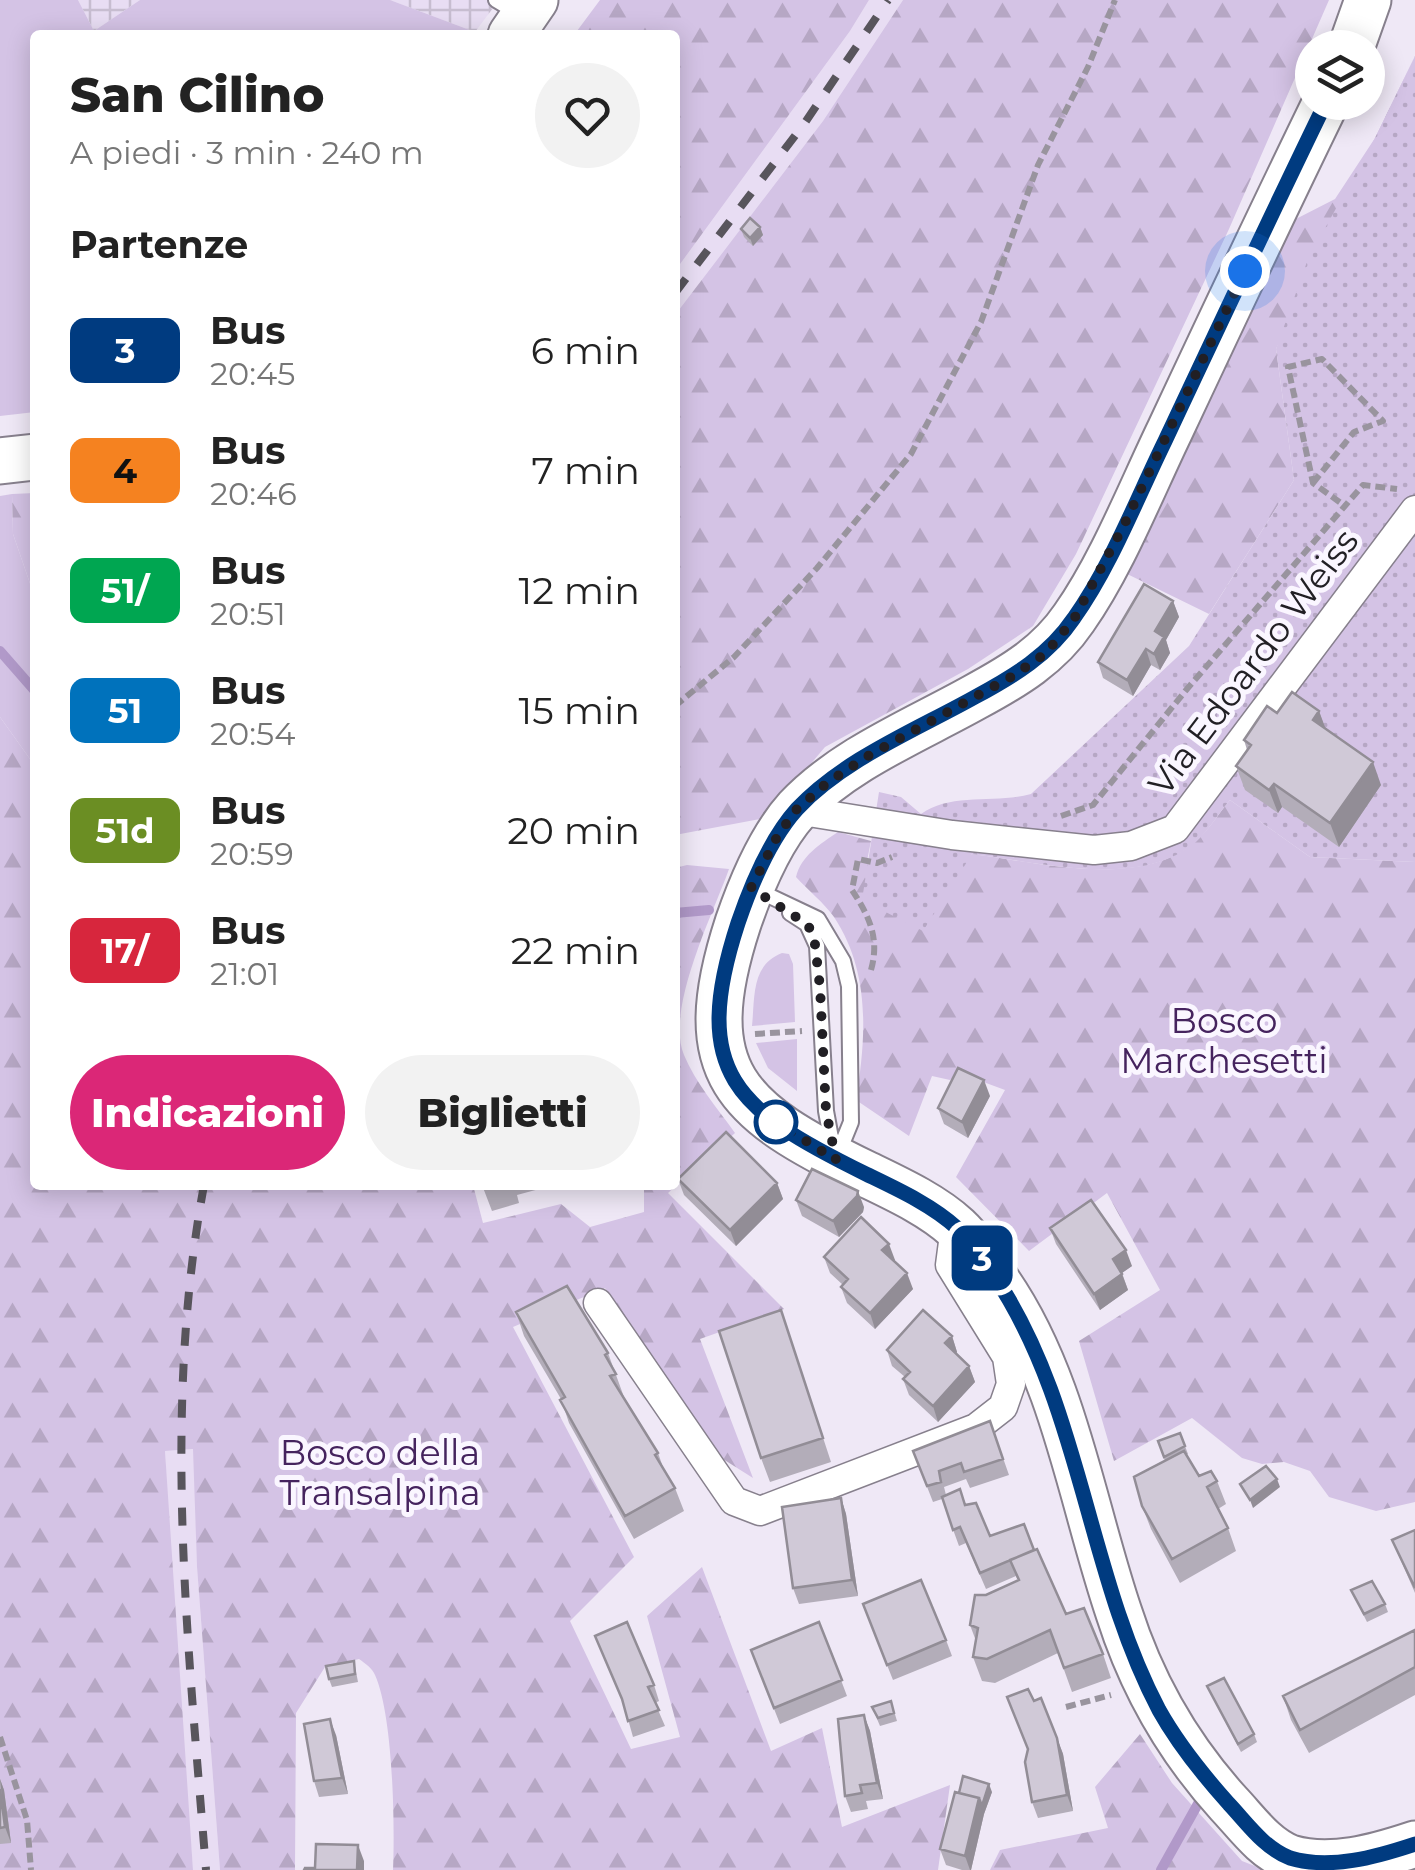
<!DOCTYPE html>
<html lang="it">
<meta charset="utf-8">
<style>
:root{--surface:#fff;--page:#f2f2f2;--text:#222;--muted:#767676;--accent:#db2777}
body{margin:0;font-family:Montserrat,sans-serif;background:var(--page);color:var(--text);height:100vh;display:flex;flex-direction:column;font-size:38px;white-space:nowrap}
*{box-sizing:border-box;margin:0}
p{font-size:32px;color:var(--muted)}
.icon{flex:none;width:55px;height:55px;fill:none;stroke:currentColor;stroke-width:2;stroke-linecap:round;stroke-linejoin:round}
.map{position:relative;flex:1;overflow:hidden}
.panel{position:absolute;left:30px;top:30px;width:650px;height:1160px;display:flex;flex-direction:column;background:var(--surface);border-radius:10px;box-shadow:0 5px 25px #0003}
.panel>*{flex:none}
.badge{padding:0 20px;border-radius:15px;font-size:35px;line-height:65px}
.controls{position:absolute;left:1295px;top:30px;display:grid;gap:20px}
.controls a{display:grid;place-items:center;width:90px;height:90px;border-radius:50%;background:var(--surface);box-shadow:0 5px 25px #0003;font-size:50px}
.you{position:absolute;width:50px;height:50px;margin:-25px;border:8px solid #fff;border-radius:50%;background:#1a73e8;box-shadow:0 0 0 15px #1a73e833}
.map>.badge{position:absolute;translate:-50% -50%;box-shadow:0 0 0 5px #fff}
h2{padding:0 40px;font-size:38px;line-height:90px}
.round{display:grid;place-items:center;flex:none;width:105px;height:105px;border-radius:52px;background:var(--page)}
.overview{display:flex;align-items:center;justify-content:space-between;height:170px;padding:0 40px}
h1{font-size:48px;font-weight:800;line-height:75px}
.action{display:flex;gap:20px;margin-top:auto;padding:20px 40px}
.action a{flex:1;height:115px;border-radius:60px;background:var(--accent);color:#fff;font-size:40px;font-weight:800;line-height:115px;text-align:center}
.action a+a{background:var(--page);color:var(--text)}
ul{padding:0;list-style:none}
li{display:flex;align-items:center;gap:30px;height:120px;padding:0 40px}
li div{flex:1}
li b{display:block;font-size:38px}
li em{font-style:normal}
li .badge{min-width:110px;font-weight:700;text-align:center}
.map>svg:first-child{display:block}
.built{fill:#e8ddf3}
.industrial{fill:url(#industrial-grid)}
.green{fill:#d4c3e5}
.forest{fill:url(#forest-firs)}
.park{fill:url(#park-dots)}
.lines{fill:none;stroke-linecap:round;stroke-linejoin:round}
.stream{stroke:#b199c9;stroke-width:10}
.service-casing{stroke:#87808d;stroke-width:18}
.minor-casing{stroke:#87808d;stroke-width:31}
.primary-casing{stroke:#87808d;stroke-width:49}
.path{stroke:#99949e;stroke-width:6;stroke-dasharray:10 5;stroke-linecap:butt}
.service{stroke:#fff;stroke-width:14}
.minor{stroke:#fff;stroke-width:28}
.primary{stroke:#fff;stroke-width:45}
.rail{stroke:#58555c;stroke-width:8;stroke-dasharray:18 18;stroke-linecap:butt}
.wall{fill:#b3adb9}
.shaded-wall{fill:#928d96}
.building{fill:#d0c9d7;stroke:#928d96;stroke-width:2.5}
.line-casing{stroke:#fff;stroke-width:22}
.line{stroke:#003b80;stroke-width:15}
.walk{stroke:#211f24;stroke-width:10;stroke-dasharray:0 18}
.stop-dot{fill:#fff;stroke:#003b80;stroke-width:5}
.labels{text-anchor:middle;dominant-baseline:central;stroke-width:10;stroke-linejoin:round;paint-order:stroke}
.street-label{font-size:35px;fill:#211f24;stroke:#faf6ff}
.park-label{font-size:35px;fill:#45235e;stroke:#faf6ff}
</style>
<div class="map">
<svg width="1415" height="1870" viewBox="0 0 1415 1870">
<defs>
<pattern id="industrial-grid" width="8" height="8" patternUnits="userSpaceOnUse" patternTransform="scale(2.5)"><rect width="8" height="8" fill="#e8ddf3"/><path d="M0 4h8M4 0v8" fill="none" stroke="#c7bdd0"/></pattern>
<pattern id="forest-firs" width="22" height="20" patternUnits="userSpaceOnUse" patternTransform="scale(2.5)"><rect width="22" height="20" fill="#d4c3e5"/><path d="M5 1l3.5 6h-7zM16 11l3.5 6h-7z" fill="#b6a7c4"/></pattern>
<pattern id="park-dots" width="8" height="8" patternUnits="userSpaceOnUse" patternTransform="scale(2.5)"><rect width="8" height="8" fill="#d4c3e5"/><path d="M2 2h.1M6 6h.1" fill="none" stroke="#b6a7c4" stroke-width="1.8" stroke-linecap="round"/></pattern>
</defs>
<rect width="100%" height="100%" fill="#efe8f6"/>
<path class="built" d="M869,0h34l-80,121 -148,194v-44l175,-240z
M194,1449l3,118 23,303h-27l-18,-232 -10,-187z"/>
<path class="industrial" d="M78,0h62l-46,31z
M390,0h109l-24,32z"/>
<path class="green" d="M0,0h78l16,31 46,-31h250l85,32 -3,3h-437v377l-35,4z
M12,494l1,40 22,64v168l-35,-49v-221z
M782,953l7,1 4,10 2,58 -43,4c3,-29 -1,-61 30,-73z
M797,1039v52l-29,-23 -12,-25z"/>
<path class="forest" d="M600,0h269l-19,31 -175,240v-236h-101z
M903,0h426l-100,229 -153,325 -43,72 -65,43 -143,78 -60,71 -90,17v-520l148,-194z
M1415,56l-139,293 18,131 -85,134 -88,-43 169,-349 45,-23 40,-61z
M35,493v105l-22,-64 -1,-40z
M0,717l35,49v419h438l10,38 78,-19 29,23 54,-15v-27h31v-317l12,-3 42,4c-16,45 -64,141 -45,186 11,27 34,54 51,78l-67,60 116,116 -84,30 53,139 -38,-24 -110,-166 -92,39 121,230 -64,64 61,128 49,-12 -33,-121 55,-49 69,184 51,-23 20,99 108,-42 -12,85h-545c2,-46 0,-155 -18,-195 -3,-7 -9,-11 -16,-16l-34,8 -29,46 -1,157h-75l-23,-303 -4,-118 -28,2 28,419h-193z
M1230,800l80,57 105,5v640l-39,9 -47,-14 -19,-26 -26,-9 -22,2 -20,-6 -50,-40 -78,43 -35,-120 81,-51 -53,-97 -78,58 -73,-74 49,-87 -46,-17 -9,7 -18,-4 -23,60 -53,-36c10,-62 15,-127 -22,-183 -10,-14 -26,-27 -38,-40 5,-21 24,-33 42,-45l33,9 -4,20 97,1 8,-8c65,8 169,36 224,-13 13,-11 23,-28 34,-41z
M1140,1734l32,49 70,78 23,9h-275l10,-20 108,-22 -13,-41z"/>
<path class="park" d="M1415,56v806l-105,-5 -80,-57c-11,13 -21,30 -34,42 -56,48 -158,20 -224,12l-49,77 -61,-31 17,-108 22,5 20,17c30,-22 75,-10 110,-20l158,-148 105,-166 -18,-131 32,-90 67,-121z"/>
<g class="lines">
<path class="stream" d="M0,651l35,40
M675,913l34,-3
M1161,1870l38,-68"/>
<defs>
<path id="service" d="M496,0l22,13
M757,890l61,29 25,42 6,25 2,136 -13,32
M790,913l17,11 10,22 9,165 7,38"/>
<path id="minor" d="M796,810l156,25 142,15 37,-4 44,-17 240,-319
M598,1303l136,198 26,10 216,-83 27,-21 8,-23 -4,-27 -57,-92 5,-38"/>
<path id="primary" d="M511,35l24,-35
M1351,48l17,-48
M1326,102c-53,109 -105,219 -156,328 -29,60 -58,134 -96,188 -25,37 -60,58 -99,79 -59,33 -131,62 -178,112 -27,30 -46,76 -59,114 -49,150 -2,188 128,251 31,15 66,31 91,54 17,16 29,37 42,56 66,96 83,220 120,329 23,72 59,135 110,191 18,19 35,44 61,54 40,12 86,-1 125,-14
M0,461l35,-4"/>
</defs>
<use href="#service" class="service-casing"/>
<use href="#minor" class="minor-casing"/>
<use href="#primary" class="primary-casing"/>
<path class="path" d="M1313,483l41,-51 29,-11 -61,-62 -34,8 25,116 32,23
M675,706l59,-49 83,-89 94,-114 70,-132 57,-157 50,-98 27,-67
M1061,816l32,-11 94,-116 176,-204 34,4
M871,970c9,-32 -2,-54 -19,-80l6,-31 19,4 15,-6
M755,1034l47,-3
M1066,1707l45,-12
M0,1737l27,83 4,50"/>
<use href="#service" class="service"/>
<use href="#minor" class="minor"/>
<use href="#primary" class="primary"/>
<path class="rail" d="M675,293l129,-169 84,-124
M204,1185c-42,227 -16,457 2,685"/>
</g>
<path class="wall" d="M760,227l3,8 -10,11 -9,-9 -3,-8z
M1173,601l6,16 -13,23 4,13 -10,17 -9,-5 -18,31 -30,-18 -5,-16z
M1319,711l6,18 56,56 -42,62 -57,-40 -4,6 -33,-23 -9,-24 11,-16 -3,-10 33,-27z
M990,1096l-22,42 -24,-14 -6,-16z
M678,1179l99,4 6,16 -47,47 -52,-51z
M482,1185h72l-37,10 2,8 -27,8z
M796,1200l68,7 -1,5 -24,25 -37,-21z
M1050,1228l82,38 -10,7 6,17 -28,20 -44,-66z
M824,1257l71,3 -1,1 19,28 -38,40 -28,-26 -6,-16 2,-2 -13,-12z
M516,1312l92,41 16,44 34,56 6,17 11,18 9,23 -50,28 -65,-116 -8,-24 -37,-63z
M789,1334l42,128 -61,20 -9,-24z
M952,1336l5,16 -1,1 13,13 6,16 -37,40 -29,-27 -6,-16 2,-2 -13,-11 -5,-16z
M990,1421l19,54 -39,13 -4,-9 -22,8 2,8 20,10 24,31 44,14 32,64 37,40 8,24 -39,14 -14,-39 -63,30 -13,-2 -9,-24 3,-16 -6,-16 16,-30 32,-14 -2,-5 -30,13 -20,-46 -7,3 -17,-47 -9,3 -20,-51z
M1180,1433l8,21 -2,1 13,21 18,5 9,23 -8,5 10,19 8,23 -56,32 -29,-54 -9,-23 23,-45 -7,-20z
M841,1498l5,16 12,82 -59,8 -6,-16z
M1415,1530v63l-23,-53z
M1351,1590l34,14 3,8 -21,10z
M869,1620l77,20 6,16 -59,24z
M819,1622l28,74 -67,28 -23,-58z
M1415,1630v65l-106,58 -18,-33 -8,-24z
M595,1636l59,49 5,16 -4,2 10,23 -32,11 -9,-32z
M354,1661l4,21 -26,5 -3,-8z
M1207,1686l47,48 3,8 -16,10z
M1007,1697l27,4 23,37 6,16 10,57 -35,7 -6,-16 -4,-52z
M891,1701l6,20 -17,5 -8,-19z
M864,1715l6,16 13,68 -17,2 2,8 -17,3 -6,-16z
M336,1735l12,59 -29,3 -5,-16z
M0,1779l4,11 7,53 -11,1z
M992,1792l-8,22 -13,56h-9l-16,-5 -6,-16 19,-56z"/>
<path class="shaded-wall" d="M760,227l3,8 -10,11 -3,-8z
M1173,601l6,16 -13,23 4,13 -10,17 -6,-16 1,-23z
M1146,649l5,16 -18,31 -6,-16z
M1319,711l9,24 -15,-15z
M1373,762l8,23 -42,62 -9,-24z
M1274,784l8,23 -4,6 -9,-23z
M984,1080l6,16 -22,42 -6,-16z
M777,1183l6,16 -47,47 -6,-16z
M858,1191l6,16 -1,5 -24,25 -6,-16z
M889,1244l6,16 -7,6 -6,-16z
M1126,1250l6,16 -13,9 -6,-16z
M907,1273l6,16 -38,40 -5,-16z
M1122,1274l6,16 -28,20 -6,-16z
M952,1336l5,16 -6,7 -6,-16z
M969,1366l6,16 -37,40 -5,-16z
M1277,1479l3,8 -27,21 -3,-8z
M841,1498l5,16 12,82 -6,-16z
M864,1715l6,16 13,68 -6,-16z
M330,1719l6,16 12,59 -6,-16z
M1057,1738l6,16 10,57 -6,-16z
M0,1779l4,11 7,53 -6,-16z
M989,1784l3,8 -8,22 -13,56h-1l-5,-14 14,-58z
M358,1845l6,16v9h-7z"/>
<path class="building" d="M750,218l10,9 -10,11 -9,-9z
M1144,584l29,17 -18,30 9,6 -10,17 -8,-5 -19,31 -29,-18z
M1292,692l27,19 -6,9 60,42 -43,61 -56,-39 -5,6 -33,-24 15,-21 -7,-5 23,-34 10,7z
M958,1068l26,12 -22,42 -24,-14z
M726,1132l51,51 -47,47 -52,-51z
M812,1169l46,22 -1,5 -24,25 -37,-21z
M1091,1200l35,50 -13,9 9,15 -28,20 -44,-66z
M861,1217l28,27 -7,6 25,23 -37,40 -29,-26 7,-8 -24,-22z
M567,1286l41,67 -3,2 11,19 -6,2 48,77 -3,2 20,33 -50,28 -65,-116 5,-3 -49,-85z
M781,1310l42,128 -62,20 -42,-127z
M923,1310l29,26 -7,7 24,23 -36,40 -30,-27 7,-7 -23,-22z
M990,1421l13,38 -39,13 -3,-9 -22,8 2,11 -14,4 -14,-35z
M1180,1433l5,13 -21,11 -6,-16z
M1184,1451l15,25 12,-5 6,10 -10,6 21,41 -56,31 -30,-53 -8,-29z
M1266,1466l11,13 -27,21 -10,-16z
M960,1489l5,16 11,-2 14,33 34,-12 10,26 -54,23 -20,-46 -7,3 -11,-33z
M841,1498l11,82 -59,8 -11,-81z
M1415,1530v58l-23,-48z
M1037,1549l29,65 18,-6 19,46 -39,14 -14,-38 -63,29 -14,-2 5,-29 -8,-3 5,-30h11l33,-15 -9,-20z
M921,1580l25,60 -59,25 -24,-61z
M1372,1581l13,23 -21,10 -13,-24z
M627,1622l27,63 -6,2 11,23 -31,11 -6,-22 -27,-63z
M819,1622l23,58 -68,28 -23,-58z
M1415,1630v37l-115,63 -17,-34z
M354,1661l1,13 -26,5 -3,-13z
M1224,1678l30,56 -16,10 -31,-58z
M1028,1689l6,12 7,-3 16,40 10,57 -35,7 -7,-40 3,-13 -21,-52z
M891,1701l3,12 -16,5 -6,-11z
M864,1715l13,68 -17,2 2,8 -17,3 -7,-77z
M330,1719l12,59 -28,3 -10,-57z
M963,1776l26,8 -7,22 -3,-8 -20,-5z
M0,1789l5,38 -5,1z
M955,1792l24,6 -14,58 -25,-7z
M316,1844l42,1 -1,25h-53l1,-2h10z"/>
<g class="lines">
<defs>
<path id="line" d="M1326,102c-55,113 -108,226 -161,339 -28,57 -54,125 -91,177 -25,37 -60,58 -99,79 -59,33 -131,62 -178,112 -27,30 -46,76 -59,114 -49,150 -2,187 128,251 31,15 66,31 91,54 14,13 25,30 36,46 89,131 93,298 166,436 19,34 44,65 70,94 18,19 35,44 61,54 40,12 86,-1 125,-14"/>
</defs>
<use href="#line" class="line-casing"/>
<use href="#line" class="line"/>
<path class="walk" d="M776,1122l60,38 -10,-49 -6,-124 -6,-51 -7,-12 -56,-36 26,-51 19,-27 31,-27 41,-27 143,-79 34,-23 29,-35 50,-94 121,-254"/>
</g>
<circle class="stop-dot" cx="776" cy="1122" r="20"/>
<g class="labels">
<g class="street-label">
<text transform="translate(1253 662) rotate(-53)">Via Edoardo Weiss</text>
</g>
<g class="park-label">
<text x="1224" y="1020">Bosco<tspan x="1224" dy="40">Marchesetti</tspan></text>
<text x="380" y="1452">Bosco della<tspan x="380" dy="40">Transalpina</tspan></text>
</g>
</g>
</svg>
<div class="controls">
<a><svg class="icon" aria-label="layers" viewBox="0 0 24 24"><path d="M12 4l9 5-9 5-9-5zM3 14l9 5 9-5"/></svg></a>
</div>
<div class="you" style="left:1245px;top:271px"></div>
<b class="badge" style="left:982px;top:1258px;background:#003b80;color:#fff">3</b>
<section class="panel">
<div class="overview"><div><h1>San Cilino</h1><p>A piedi · 3 min · 240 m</p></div><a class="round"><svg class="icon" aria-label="heart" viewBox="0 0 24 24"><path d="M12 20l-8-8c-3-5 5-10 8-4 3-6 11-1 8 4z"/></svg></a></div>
<h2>Partenze</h2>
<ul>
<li><span class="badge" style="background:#003b80;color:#fff">3</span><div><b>Bus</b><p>20:45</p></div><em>6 min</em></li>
<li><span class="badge" style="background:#f58220;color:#111">4</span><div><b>Bus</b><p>20:46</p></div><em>7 min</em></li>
<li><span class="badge" style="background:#00a651;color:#fff">51/</span><div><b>Bus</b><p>20:51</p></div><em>12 min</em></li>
<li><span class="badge" style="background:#0072bc;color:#fff">51</span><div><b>Bus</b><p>20:54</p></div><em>15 min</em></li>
<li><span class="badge" style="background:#6b8e23;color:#fff">51d</span><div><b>Bus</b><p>20:59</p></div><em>20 min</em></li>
<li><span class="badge" style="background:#d7263d;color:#fff">17/</span><div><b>Bus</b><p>21:01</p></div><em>22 min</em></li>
</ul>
<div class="action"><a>Indicazioni</a><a>Biglietti</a></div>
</section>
</div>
